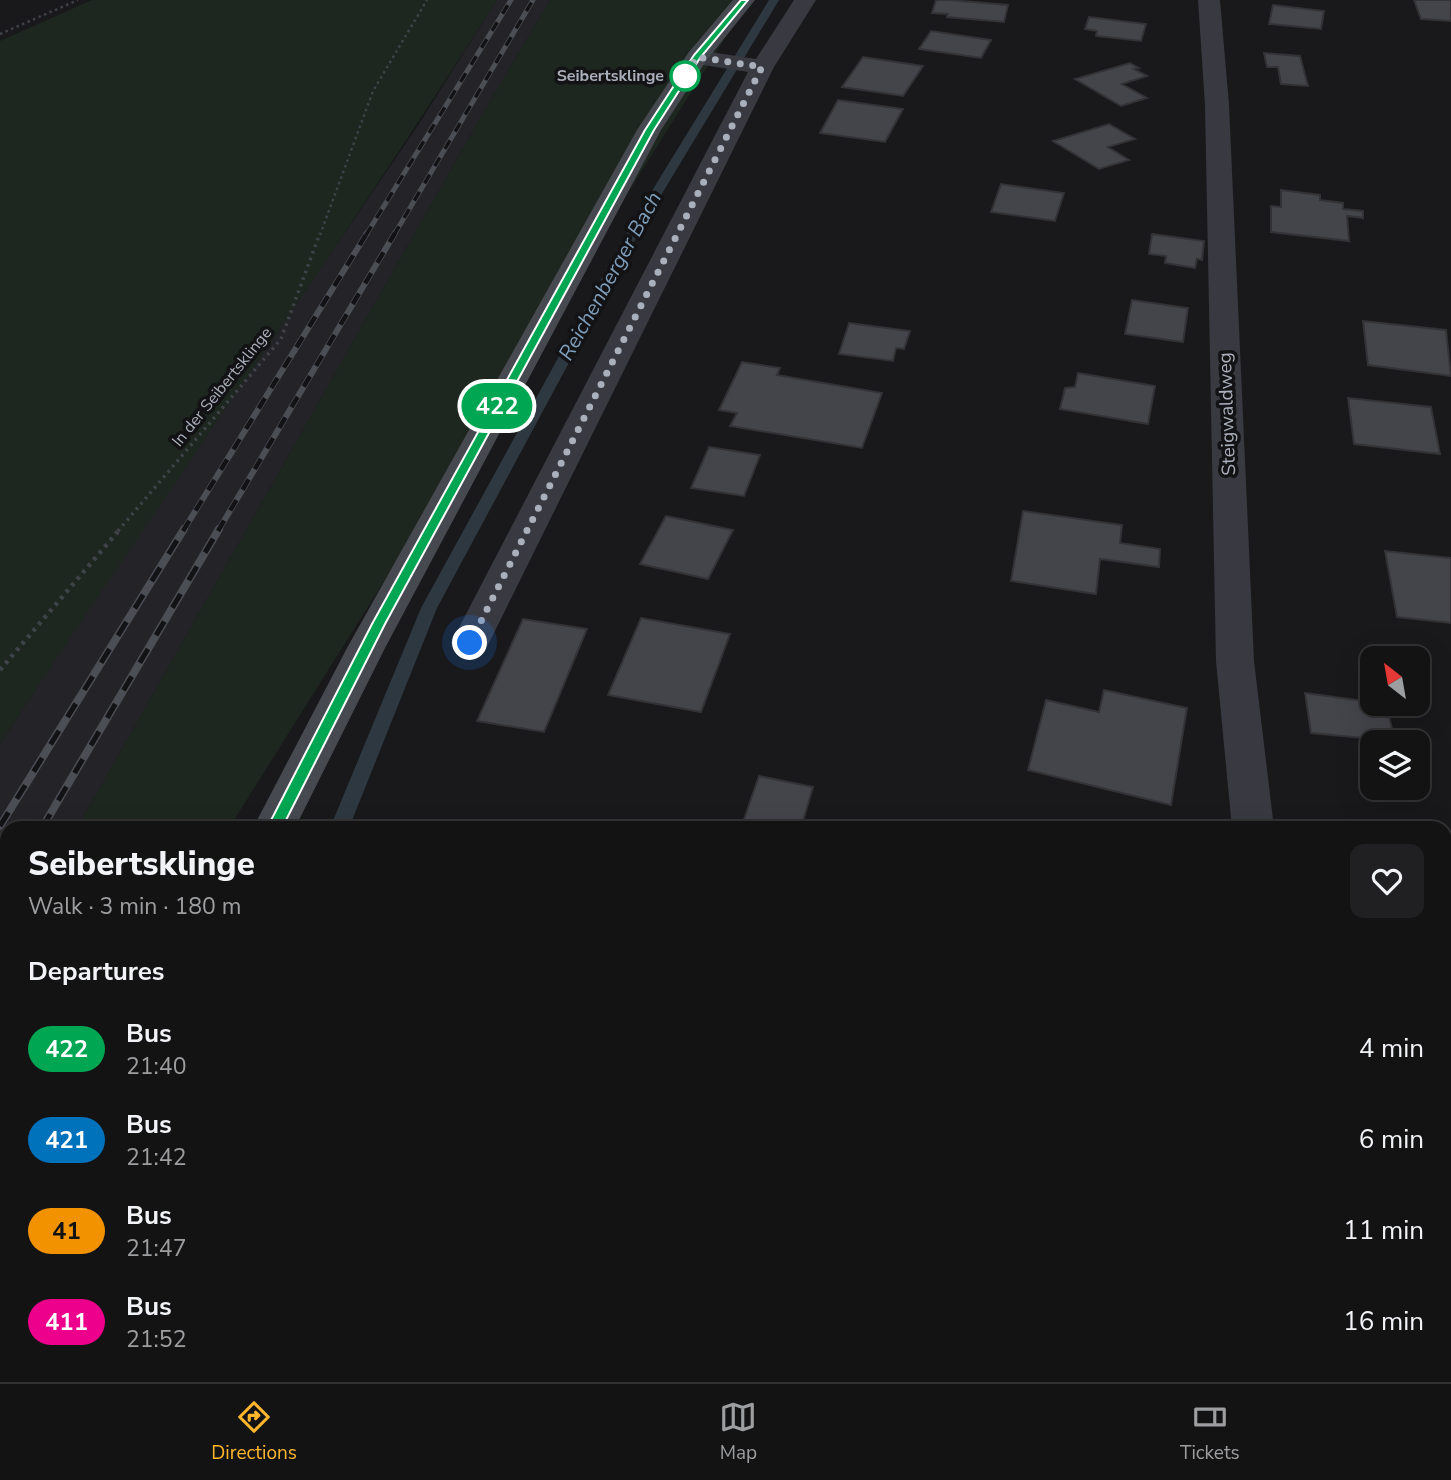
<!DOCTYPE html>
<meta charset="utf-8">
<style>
:root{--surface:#131314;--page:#202022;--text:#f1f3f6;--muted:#9d9ea0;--line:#323234;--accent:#ffb62d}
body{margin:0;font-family:"Nunito Sans",sans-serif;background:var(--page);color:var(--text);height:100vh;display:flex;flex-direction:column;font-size:26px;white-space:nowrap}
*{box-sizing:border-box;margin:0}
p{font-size:23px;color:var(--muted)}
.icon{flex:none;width:38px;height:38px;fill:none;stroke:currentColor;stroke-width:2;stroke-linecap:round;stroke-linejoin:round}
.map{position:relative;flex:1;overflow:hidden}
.side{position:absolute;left:0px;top:821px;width:1452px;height:562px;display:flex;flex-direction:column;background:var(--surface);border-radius:21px 21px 0 0;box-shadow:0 7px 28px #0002,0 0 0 2px var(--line)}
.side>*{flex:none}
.badge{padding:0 14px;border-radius:23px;font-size:24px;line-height:46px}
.needle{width:46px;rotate:329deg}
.tools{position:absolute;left:1360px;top:646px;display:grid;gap:14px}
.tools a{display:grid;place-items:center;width:70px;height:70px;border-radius:14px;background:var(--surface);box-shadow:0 7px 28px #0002,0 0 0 2px var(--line);font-size:35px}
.you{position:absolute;width:35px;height:35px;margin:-18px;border:5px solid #fff;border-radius:50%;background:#1a73e8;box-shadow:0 0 0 10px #1a73e833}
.map>.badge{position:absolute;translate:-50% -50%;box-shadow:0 0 0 4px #fff}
h2{padding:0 28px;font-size:26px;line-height:63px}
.round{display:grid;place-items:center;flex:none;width:74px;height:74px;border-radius:14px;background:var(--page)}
.overview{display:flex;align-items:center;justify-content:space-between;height:119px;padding:0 28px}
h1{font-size:33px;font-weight:800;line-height:52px}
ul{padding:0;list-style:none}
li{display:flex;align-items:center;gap:21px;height:91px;padding:0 28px}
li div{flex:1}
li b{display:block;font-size:26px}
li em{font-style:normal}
li .badge{min-width:77px;font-weight:700;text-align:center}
.menu{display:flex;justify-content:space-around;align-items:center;height:98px;border-top:2px solid var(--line);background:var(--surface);font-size:19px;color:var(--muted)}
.menu a{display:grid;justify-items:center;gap:4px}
.menu .selected{color:var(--accent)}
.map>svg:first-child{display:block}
.built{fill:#242428}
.green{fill:#1e271f}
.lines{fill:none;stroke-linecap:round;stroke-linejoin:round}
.stream{fill:#2d3841;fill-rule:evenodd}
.building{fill:#44444b;stroke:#323237;stroke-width:2}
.path-far2{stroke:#3f4248;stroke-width:2.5;stroke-dasharray:2.5 3.5;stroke-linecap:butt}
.path-far1{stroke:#3f4248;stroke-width:3.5;stroke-dasharray:2.5 4.5;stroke-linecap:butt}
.path{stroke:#3f4248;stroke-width:4.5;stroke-dasharray:3.5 5;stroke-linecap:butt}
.minor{fill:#393a41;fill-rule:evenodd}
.secondary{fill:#474951;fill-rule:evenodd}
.rail-far2-casing{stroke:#4c4e56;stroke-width:5}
.rail-far1-casing{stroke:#4c4e56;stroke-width:6}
.rail-casing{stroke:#4c4e56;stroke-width:8}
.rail-far2{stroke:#131316;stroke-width:3.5;stroke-dasharray:10;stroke-linecap:butt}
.rail-far1{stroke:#131316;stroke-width:4.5;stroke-dasharray:12;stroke-linecap:butt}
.rail{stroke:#131316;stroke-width:5;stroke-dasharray:16;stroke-linecap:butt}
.line{fill:#00a651;stroke:#fff;stroke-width:2}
.walk{stroke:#aaafbc;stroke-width:7;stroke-dasharray:0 12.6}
.stop-dot{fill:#fff;stroke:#00a651;stroke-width:3.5}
.labels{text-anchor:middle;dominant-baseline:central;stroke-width:7;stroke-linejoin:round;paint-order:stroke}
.far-stop-label{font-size:16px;font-weight:bold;fill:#aaafbc;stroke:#131316;text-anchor:end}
.far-street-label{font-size:16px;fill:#aaafbc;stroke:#131316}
.street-label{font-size:19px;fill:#aaafbc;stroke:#131316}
.water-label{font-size:21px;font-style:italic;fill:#7e9eba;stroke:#131316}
</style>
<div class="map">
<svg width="1451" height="1382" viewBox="0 0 1451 1382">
<rect width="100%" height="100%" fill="#19191b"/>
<path class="built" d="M497,0h53l-75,127 -398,701h-70v143l-7,15v-242l97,-148 320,-469z"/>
<path class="green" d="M92,0h405c-160,252 -333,494 -497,744v-703z
M550,0h199l-520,828h-152l398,-701z
M7,971v314l-7,14v-313z
M180,1376h362v6h-365z"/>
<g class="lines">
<path class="stream" d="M769,0h10l-136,225 -206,383 -88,220h-19l91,-220 210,-383z
M101,1376h26l-2,6h-26z"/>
</g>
<path class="building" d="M936,0h14l58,5 -4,17 -57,-5 1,-3 -16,-1z
M1414,0h37v21l-30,-2z
M1273,5l51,6 -3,18 -52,-5z
M1089,17l57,7 -5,17 -45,-5 1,-5 -12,-2z
M931,31l60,9 -10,18 -62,-9z
M1264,53l36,3 8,30 -27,-2 -3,-17h-11z
M863,57l60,9 -20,30 -61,-9z
M1130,63l9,5 -5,1 13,7 -25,8 25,14 -26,8 -46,-27z
M838,100l65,9 -18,33 -65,-9z
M1109,124l26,15 -27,8 21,13 -30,9 -46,-28z
M1001,184l63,9 -9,28 -64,-9z
M1281,190l39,5v5l23,3v6l20,2v7l-16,-2 2,25 -78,-9v-26l10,1z
M1152,234l52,7 -2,19 -5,-1 -2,9 -30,-5 1,-7 -17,-2z
M1132,300l56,8 -5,34 -58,-8z
M1363,321l83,9 5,46 -83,-11z
M849,323l61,8 -6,18 -8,-1 -3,13 -54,-7z
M742,362l38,6 -3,7 105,18 -20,55 -132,-22 7,-13 -18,-3z
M1078,373l77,13 -7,38 -88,-15 5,-21 10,-1z
M1348,398l83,9 9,47 -86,-10z
M709,447l51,8 -16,41 -53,-8z
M1023,511l99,14 -2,18 40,6 -1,18 -59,-8 -4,35 -85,-13z
M666,516l67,14 -25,49 -68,-15z
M1385,551l66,7v65l-54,-6z
M641,618l89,16 -29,78 -93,-17z
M523,619l64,10 -43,103 -67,-11z
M1104,690l83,18 -16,97 -143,-35 18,-70 53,12z
M1305,693l81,11 9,37 -84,-8z
M759,776l54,11 -12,41h-60z
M1446,835l5,1v87l-5,-1z
M1446,1287l5,1v94h-19l-1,-6h15z
M857,1376h130l11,1v5h-141z"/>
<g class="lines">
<path class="path-far2" d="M0,34l78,-34
M320,235l53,-144 54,-91"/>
<path class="path-far1" d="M118,531l163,-192 39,-106"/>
<path class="path" d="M0,670l120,-141"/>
<path class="minor" d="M794,0h22l-42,67 -285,576 -6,9 -13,4 -13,-4 -6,-9 297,-571 -51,-8 -8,-2 -3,-5 3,-5 8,-2 59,9z
M1198,0h22l9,105 25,556 20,167h-42l-16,-167 -11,-556z
M1284,1376h55l2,6h-56z"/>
<path class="secondary" d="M733,0h22l-49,61 -45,69 -276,518 -90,180h-42l94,-180 290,-518 52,-78z
M7,1356v20h45l-2,6h-50v-14z"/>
<defs>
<path id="rail-far2" d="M366,235l145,-235
M394,235l139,-235"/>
<path id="rail-far1" d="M183,531l184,-298
M218,531l177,-298"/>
<path id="rail" d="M0,826l184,-297
M42,828l177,-299
M0,897l7,-11"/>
</defs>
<use href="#rail-far2" class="rail-far2-casing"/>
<use href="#rail-far1" class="rail-far1-casing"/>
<use href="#rail" class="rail-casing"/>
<use href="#rail-far2" class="rail-far2"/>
<use href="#rail-far1" class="rail-far1"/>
<use href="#rail" class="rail"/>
</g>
<path class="line" d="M741,0h7l-48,58 -46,72 -269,494 -105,208h-11l-2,-4 105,-204 273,-494 49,-75z"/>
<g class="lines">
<path class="walk" d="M470,643l292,-576 -65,-10 -12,19"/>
</g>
<circle class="stop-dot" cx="685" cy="76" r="14"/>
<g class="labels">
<g class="far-stop-label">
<text x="664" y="76">Seibertsklinge</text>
</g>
<g class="far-street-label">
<text transform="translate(222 387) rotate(-51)">In der Seibertsklinge</text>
</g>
<g class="street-label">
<text transform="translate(1227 414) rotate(-92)">Steigwaldweg</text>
</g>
<g class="water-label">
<text transform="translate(610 276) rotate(-61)">Reichenberger Bach</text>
</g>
</g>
</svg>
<div class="tools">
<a><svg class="needle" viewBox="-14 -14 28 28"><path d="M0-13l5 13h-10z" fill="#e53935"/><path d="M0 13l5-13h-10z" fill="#9d9ea0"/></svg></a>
<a><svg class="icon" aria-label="layers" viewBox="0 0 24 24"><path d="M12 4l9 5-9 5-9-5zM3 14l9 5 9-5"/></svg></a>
</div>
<div class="you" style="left:470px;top:643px"></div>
<b class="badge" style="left:497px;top:406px;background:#00a651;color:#fff">422</b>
<section class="side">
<div class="overview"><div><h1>Seibertsklinge</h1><p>Walk · 3 min · 180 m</p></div><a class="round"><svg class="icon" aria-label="heart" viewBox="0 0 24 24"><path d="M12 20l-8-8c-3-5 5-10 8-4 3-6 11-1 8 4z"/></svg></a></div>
<h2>Departures</h2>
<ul>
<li><span class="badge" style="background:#00a651;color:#fff">422</span><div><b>Bus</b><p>21:40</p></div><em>4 min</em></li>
<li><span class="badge" style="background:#0072bc;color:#fff">421</span><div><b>Bus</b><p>21:42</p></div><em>6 min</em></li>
<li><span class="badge" style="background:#f29201;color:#111">41</span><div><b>Bus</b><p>21:47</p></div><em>11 min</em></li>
<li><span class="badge" style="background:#ec008c;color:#fff">411</span><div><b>Bus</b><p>21:52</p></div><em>16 min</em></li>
</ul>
</section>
</div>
<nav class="menu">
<a class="selected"><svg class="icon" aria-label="directions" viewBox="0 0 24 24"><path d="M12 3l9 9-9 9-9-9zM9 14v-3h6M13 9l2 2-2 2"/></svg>Directions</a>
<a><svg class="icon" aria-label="map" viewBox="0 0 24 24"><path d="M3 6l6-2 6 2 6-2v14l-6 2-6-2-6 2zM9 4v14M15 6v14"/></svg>Map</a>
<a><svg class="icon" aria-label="tickets" viewBox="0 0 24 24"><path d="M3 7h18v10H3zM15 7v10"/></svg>Tickets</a>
</nav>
